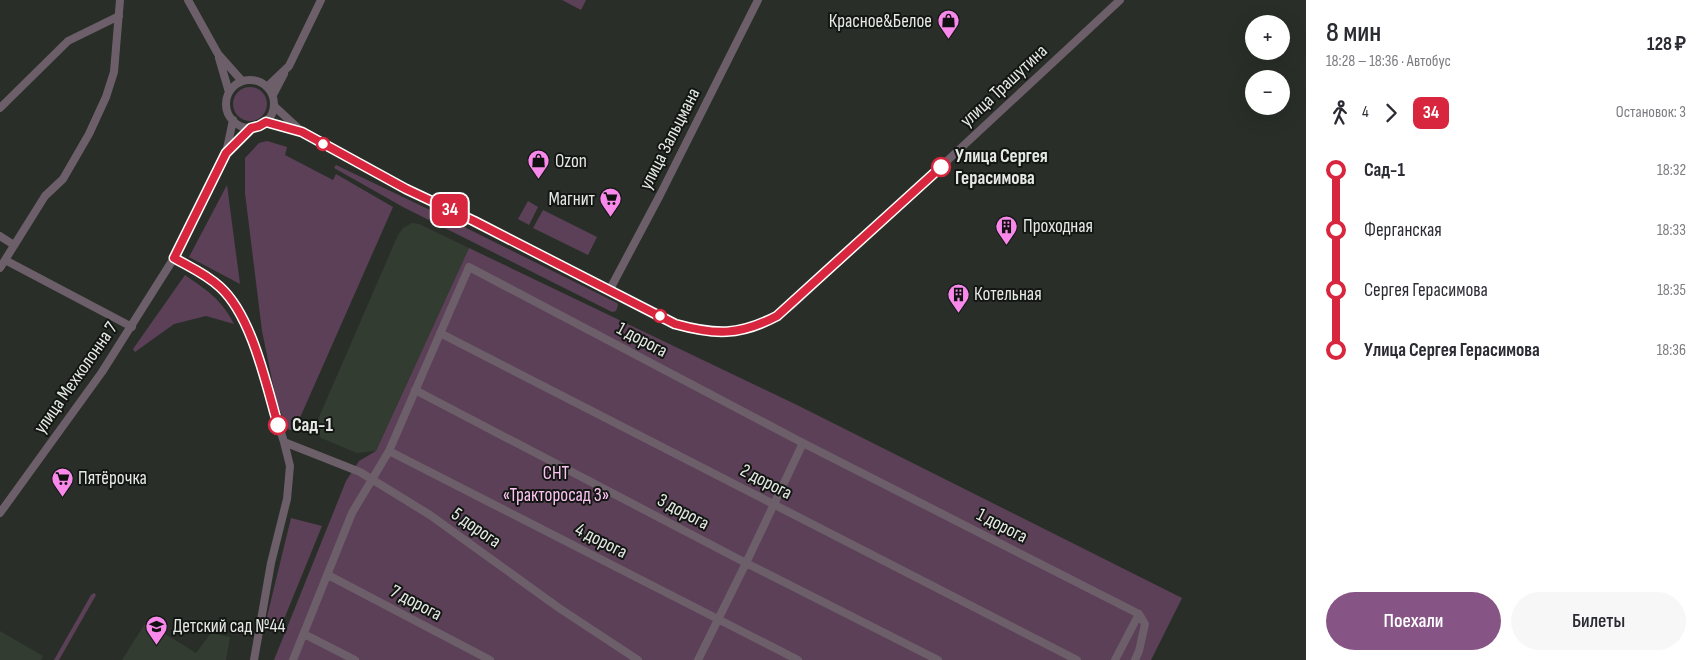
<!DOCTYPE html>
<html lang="ru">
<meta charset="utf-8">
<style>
:root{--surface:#fff;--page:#f7f7f7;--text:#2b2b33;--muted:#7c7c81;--accent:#875585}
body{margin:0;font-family:"Sofia Sans Condensed",sans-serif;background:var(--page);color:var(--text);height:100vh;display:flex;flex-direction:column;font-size:19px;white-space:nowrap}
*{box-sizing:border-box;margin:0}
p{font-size:16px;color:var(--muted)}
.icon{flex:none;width:28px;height:28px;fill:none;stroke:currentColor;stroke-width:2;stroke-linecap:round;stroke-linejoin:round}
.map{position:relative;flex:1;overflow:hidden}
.details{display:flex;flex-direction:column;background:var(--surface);width:400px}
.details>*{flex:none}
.badge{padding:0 10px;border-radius:8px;font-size:18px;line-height:32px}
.buttons{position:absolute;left:1245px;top:15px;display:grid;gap:10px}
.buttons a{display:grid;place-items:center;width:45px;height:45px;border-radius:50%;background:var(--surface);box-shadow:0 5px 20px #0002;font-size:25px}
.map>.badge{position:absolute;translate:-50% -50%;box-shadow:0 0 0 2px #fff}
.legs{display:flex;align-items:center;gap:8px;height:55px;padding:0 20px;font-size:16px}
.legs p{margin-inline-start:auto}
.summary{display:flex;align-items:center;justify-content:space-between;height:85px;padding:0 20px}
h1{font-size:28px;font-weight:600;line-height:38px}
.primary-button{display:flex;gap:10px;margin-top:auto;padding:10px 20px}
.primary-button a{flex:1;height:58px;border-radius:30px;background:var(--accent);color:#fff;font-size:20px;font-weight:600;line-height:58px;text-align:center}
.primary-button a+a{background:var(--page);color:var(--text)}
ul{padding:0 20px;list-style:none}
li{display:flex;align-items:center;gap:18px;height:60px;font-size:19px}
li i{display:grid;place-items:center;width:8px;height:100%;margin:0 6px;background:currentColor}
li i::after{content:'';width:12px;height:12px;margin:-6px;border:4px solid;border-radius:50%;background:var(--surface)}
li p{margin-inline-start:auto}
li:first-child i{background:linear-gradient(#0000 50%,currentColor 0)}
li:last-child i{background:linear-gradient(currentColor 50%,#0000 0)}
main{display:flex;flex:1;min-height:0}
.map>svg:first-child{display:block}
.built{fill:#323c31}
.green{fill:#5b4057}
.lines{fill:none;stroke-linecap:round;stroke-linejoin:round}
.minor{stroke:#6d5f6a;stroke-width:8}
.line-1-casing{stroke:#fff;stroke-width:11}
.line-1{stroke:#d7263d;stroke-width:8}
.stop-1-dot{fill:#fff;stroke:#d7263d;stroke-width:2.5}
.labels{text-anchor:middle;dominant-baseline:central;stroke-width:4;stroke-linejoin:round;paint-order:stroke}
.poi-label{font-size:19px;fill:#e5e9e4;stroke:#131613;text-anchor:start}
.street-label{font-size:19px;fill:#e5e9e4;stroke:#131613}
.stop-label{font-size:19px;font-weight:bold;fill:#e5e9e4;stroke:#131613;text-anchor:start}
.park-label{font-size:19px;fill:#fbc4f3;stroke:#131613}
</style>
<main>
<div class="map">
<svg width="1306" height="660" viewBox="0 0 1306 660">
<rect width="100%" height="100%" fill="#292f28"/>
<path class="built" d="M412,223l7,1 50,24 -93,203 -19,2 -36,-15 -5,-7v-7l82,-189 5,-7z
M146,622l50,31 15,-20 19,4 -4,23h-104z
M0,631l43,25 -2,4h-41z"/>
<path class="green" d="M562,0h24l-5,10z
M233 104a17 17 0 1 1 34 0a17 17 0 1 1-34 0Z
M267,141l20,6 -2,8 48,25 3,-6 57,33 -98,222 -6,1 -12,-26 -15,-73 -17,-138v-35l14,-15z
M336,165l92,44 189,94 1,2 -2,6 -4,1 -209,-105 -69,-39z
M227,185l13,99 -51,-27z
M528,201l10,6 -9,18 -11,-6z
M543,210l54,27 -9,18 -55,-27z
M469,248l328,157 385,193 -31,62h-877l72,-179 13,-20 17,-10z
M185,275c23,16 36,24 49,49l-28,-8 -32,8 -39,28 -2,-3z
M291,518l31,8 -42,103 -15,-4z
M94,593l2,2 -37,65h-5l37,-65z"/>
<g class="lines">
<path class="minor" d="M188,0l30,54 24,27
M219,58l10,34
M226 104a24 24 0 1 1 48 0a24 24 0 1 1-48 0Z
M267,87l22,-21 32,-66
M273,95l11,-21
M274,106l26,24
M0,108l68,-67 51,-25
M266,122l36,10 104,57 69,32 200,103c47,13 78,12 117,-19l328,-305
M226,153l25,-25
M0,236l14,9
M174,258l30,15 17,15 15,20 15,29 33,105 6,24 -3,33 -16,64 -17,97
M5,260l127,67
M0,268l45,-72 18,-17 26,-45 17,-37 8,-25 6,-72
M609,291l51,-96 98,-195
M440,333l637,327
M415,390l331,173 192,97
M284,442l76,30 70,43 129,93 79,52
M389,451l409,209
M0,513l102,-141 72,-114 52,-105 7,-33
M328,575l162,85
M304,634l51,26
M293,660l59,-147 37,-62 80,-184 334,176 336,171 -24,46
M698,660l48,-97 57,-120
M1135,660l4,-9 6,-27 -6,-10"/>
</g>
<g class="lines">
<defs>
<path id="line-1" d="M278,425c-12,-41 -26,-109 -58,-138 -14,-13 -30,-20 -46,-29l52,-105 25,-25 8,-2 7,-4 36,10 104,57 68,32 201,103c40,11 64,12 102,-8l164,-149"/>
</defs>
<use href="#line-1" class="line-1-casing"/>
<use href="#line-1" class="line-1"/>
</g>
<defs>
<symbol id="shop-pin" viewBox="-11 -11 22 30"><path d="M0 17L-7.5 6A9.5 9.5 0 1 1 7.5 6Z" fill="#f888ea" stroke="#131613"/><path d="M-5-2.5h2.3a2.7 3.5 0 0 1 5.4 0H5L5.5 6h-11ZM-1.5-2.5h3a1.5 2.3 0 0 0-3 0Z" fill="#111"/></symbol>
<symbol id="supermarket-pin" viewBox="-11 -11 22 30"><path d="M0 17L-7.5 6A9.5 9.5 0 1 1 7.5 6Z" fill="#f888ea" stroke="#131613"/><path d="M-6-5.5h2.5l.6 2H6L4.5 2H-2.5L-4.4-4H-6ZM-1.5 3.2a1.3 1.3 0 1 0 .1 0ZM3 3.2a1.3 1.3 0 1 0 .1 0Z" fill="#111"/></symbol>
<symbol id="building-pin" viewBox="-11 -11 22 30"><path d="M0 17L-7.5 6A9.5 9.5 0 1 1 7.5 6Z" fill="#f888ea" stroke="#131613"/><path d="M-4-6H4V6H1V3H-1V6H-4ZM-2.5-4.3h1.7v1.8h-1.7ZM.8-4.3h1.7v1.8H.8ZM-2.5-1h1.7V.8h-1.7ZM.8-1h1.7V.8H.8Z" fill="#111"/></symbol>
<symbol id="school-pin" viewBox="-11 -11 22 30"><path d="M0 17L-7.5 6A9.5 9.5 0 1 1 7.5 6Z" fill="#f888ea" stroke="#131613"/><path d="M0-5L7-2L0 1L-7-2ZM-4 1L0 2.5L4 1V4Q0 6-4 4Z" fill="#111"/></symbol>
</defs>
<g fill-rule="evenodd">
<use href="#shop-pin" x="936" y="8" width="25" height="34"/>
<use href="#shop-pin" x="526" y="148" width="25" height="34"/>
<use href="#supermarket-pin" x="598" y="186" width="25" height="34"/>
<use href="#building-pin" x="994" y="214" width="25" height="34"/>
<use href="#building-pin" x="946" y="282" width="25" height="34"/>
<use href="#supermarket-pin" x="50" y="466" width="25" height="34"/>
<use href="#school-pin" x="144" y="614" width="25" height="34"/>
</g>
<g class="stop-1-dot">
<circle cx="323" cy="144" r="6"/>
<circle cx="941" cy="167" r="9"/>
<circle cx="660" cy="316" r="6"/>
<circle cx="278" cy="425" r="9"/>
</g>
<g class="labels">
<g class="poi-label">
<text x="932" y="21" text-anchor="end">Красное&amp;Белое</text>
<text x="555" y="161">Ozon</text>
<text x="595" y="199" text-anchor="end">Магнит</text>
<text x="1023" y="226">Проходная</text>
<text x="974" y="294">Котельная</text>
<text x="78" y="478">Пятёрочка</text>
<text x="173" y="626">Детский сад №44</text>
</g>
<g class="street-label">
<text transform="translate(1004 86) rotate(-43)">улица Трашутина</text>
<text transform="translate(670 139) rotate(-63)">улица Зальцмана</text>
<text transform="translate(642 340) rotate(28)">1 дорога</text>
<text transform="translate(76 378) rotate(-55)">улица Мехколонна 7</text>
<text transform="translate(766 482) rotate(27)">2 дорога</text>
<text transform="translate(683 512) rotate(28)">3 дорога</text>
<text transform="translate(1002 526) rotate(27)">1 дорога</text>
<text transform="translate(476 528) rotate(35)">5 дорога</text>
<text transform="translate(601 541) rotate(27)">4 дорога</text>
<text transform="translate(416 603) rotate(28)">7 дорога</text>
</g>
<g class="stop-label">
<text x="955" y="156">Улица Сергея<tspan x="955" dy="22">Герасимова</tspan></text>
<text x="292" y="425">Сад-1</text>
</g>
<g class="park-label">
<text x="556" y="473">СНТ<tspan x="556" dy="22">«Тракторосад 3»</tspan></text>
</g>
</g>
</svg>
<div class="buttons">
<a>+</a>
<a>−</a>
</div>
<b class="badge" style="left:450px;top:210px;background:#d7263d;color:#fff">34</b>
</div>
<section class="details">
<div class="summary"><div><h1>8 мин</h1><p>18:28 – 18:36 · Автобус</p></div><b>128 ₽</b></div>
<div class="legs"><svg class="icon" aria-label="walk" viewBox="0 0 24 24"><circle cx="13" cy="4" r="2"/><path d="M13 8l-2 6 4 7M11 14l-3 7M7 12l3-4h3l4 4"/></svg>4<svg class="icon" aria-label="forward" viewBox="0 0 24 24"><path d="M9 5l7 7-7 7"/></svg><b class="badge" style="background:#d7263d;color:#fff">34</b><p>Остановок: 3</p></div>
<ul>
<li><i style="color:#d7263d"></i><b>Сад-1</b><p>18:32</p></li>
<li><i style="color:#d7263d"></i><span>Ферганская</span><p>18:33</p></li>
<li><i style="color:#d7263d"></i><span>Сергея Герасимова</span><p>18:35</p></li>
<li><i style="color:#d7263d"></i><b>Улица Сергея Герасимова</b><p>18:36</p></li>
</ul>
<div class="primary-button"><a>Поехали</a><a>Билеты</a></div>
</section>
</main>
